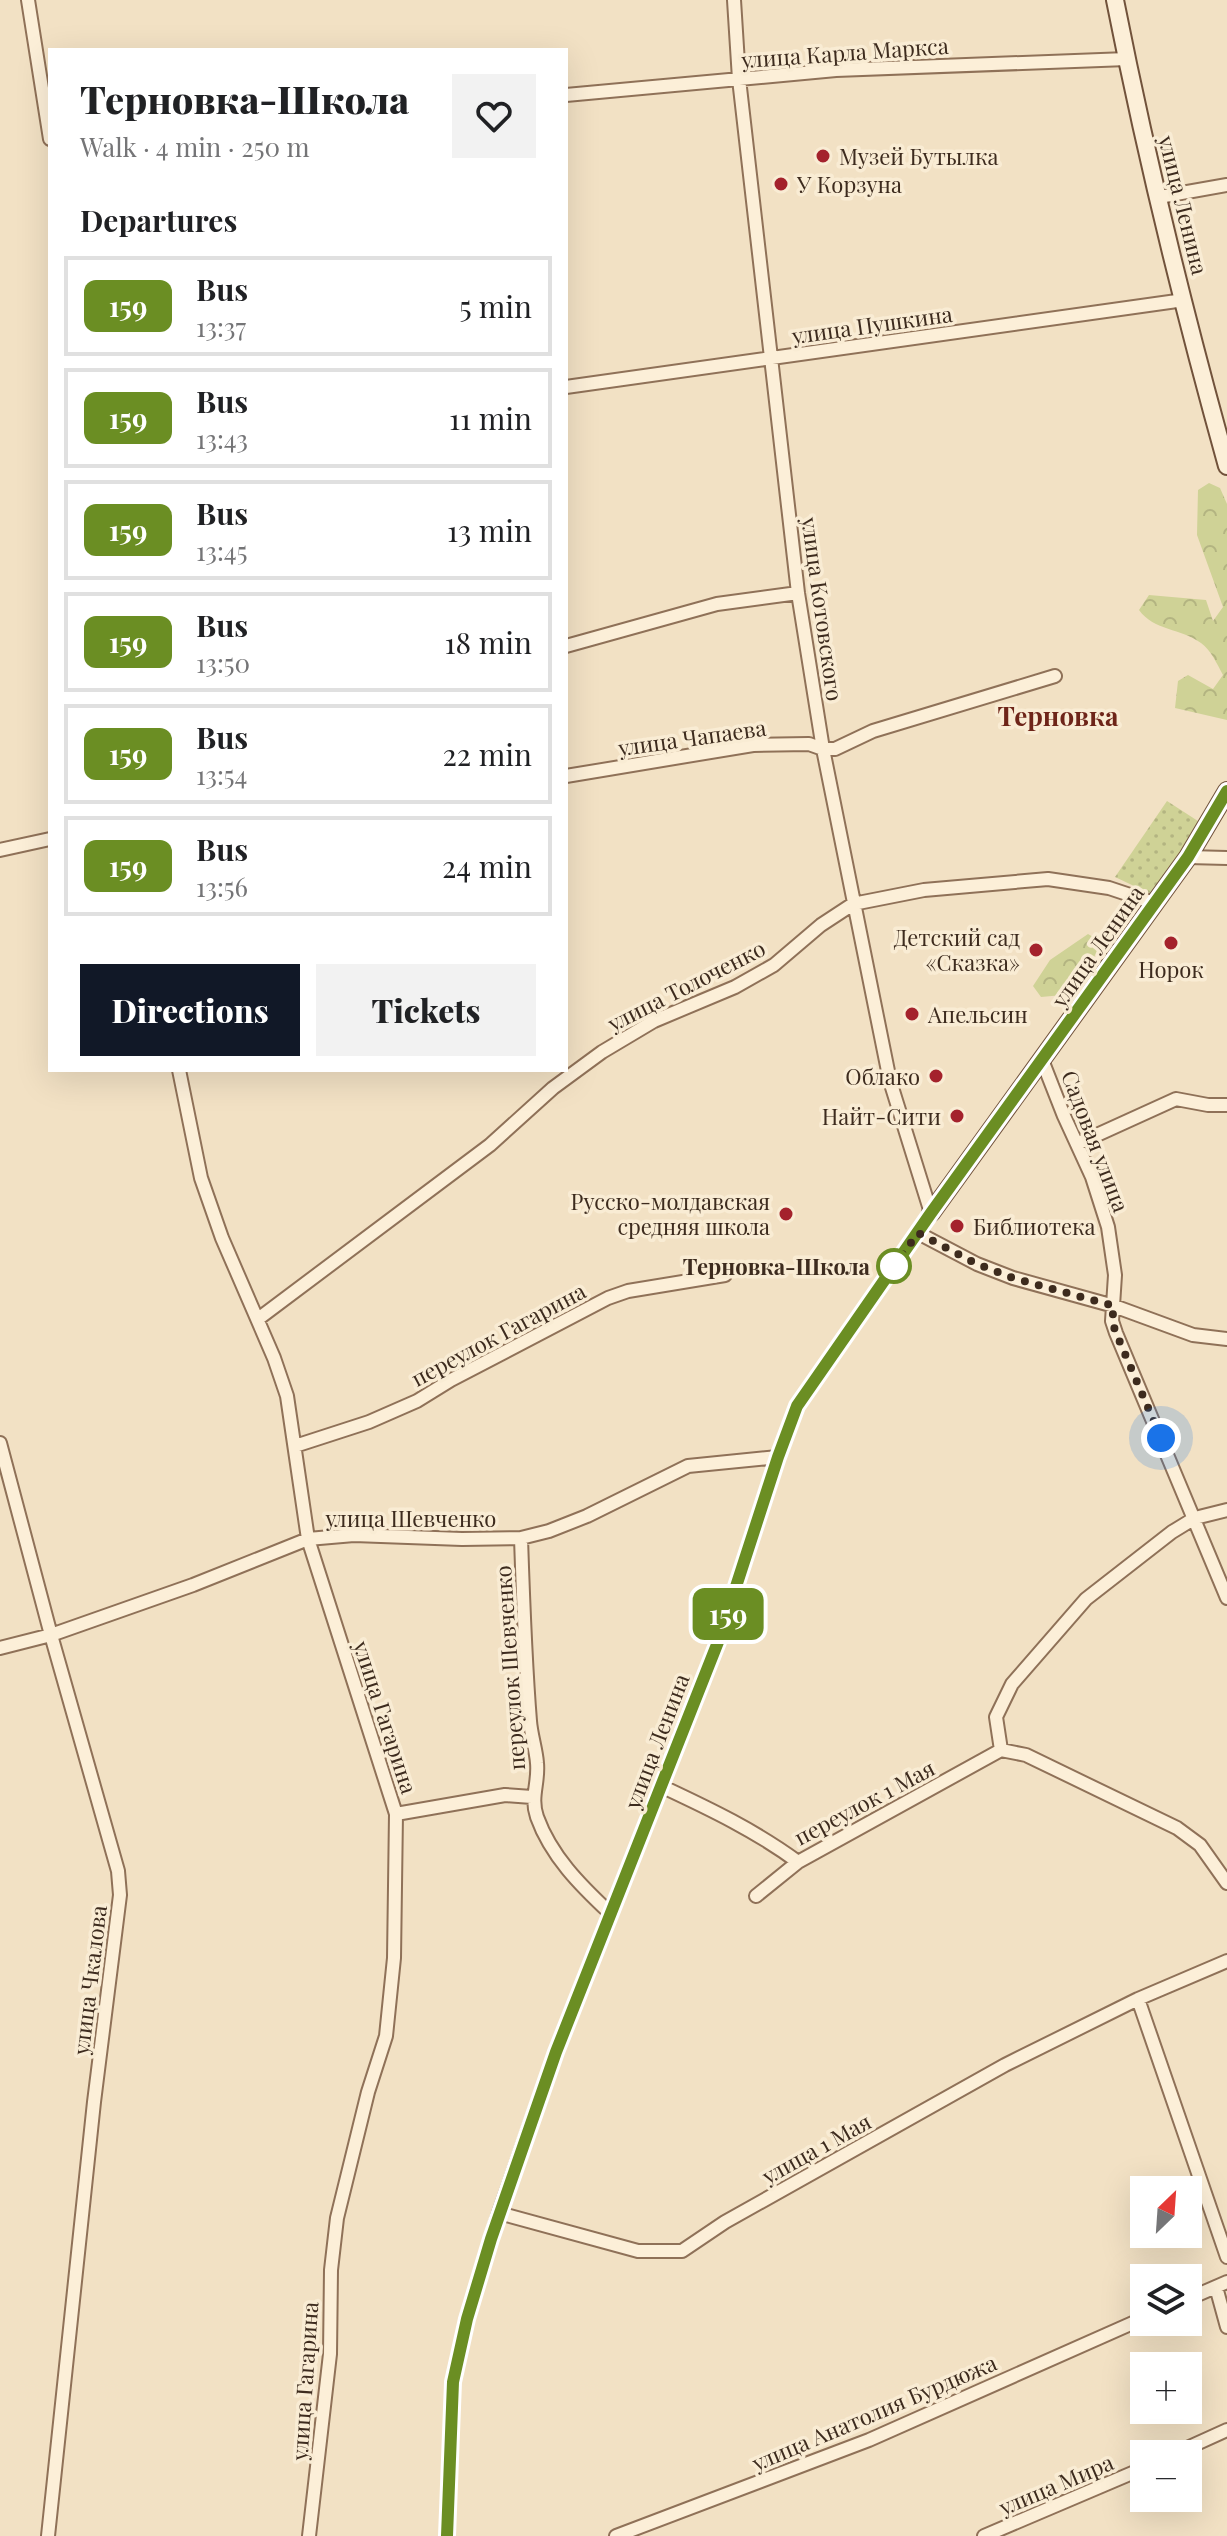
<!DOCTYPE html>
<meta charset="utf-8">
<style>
:root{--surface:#fff;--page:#f2f2f2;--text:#202124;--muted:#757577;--line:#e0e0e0;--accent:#111827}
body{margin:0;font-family:"Playfair Display",serif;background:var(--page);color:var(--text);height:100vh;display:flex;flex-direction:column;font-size:30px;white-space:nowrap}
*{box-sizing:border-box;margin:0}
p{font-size:26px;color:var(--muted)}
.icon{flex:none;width:44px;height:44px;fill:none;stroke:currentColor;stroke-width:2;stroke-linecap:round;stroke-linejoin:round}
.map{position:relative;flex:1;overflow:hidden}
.sheet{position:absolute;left:48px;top:48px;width:520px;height:1024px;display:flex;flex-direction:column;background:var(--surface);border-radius:0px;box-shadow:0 8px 32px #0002}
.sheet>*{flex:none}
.badge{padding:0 16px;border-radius:12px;font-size:28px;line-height:52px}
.needle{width:52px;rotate:25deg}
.controls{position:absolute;left:1130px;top:2176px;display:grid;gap:16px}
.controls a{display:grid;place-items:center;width:72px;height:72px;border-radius:0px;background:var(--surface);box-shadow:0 8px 32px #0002;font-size:40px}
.you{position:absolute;width:40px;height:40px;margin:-20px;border:6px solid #fff;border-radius:50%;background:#1a73e8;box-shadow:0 0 0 12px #1a73e833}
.map>.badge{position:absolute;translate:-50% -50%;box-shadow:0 0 0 4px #fff}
h2{padding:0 32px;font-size:30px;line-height:72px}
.round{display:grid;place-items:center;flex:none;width:84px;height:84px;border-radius:0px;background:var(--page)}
.head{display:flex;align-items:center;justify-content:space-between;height:136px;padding:0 32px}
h1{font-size:38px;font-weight:800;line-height:60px}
.button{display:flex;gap:16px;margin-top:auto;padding:16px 32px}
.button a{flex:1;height:92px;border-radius:0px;background:var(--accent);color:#fff;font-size:32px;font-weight:800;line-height:92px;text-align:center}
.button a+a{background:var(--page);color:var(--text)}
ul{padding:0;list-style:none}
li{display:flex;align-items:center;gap:24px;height:100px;margin:0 16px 12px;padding:0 16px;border:4px solid var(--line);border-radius:0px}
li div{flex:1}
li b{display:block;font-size:30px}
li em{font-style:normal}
li .badge{min-width:88px;font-weight:700;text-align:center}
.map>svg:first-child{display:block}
.forest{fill:url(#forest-crowns)}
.park{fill:url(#park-dots)}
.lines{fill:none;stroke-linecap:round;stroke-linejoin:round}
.street-casing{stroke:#8f7158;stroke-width:16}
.secondary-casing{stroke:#71523b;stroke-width:20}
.street{stroke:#fcefd8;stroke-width:12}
.secondary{stroke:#fcefd8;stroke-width:16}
.line-casing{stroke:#fff;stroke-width:18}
.line{stroke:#6b8e23;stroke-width:12}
.walk{stroke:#3d2b1e;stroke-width:8;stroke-dasharray:0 14.4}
.poi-dot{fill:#a4222c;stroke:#f9ecd4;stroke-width:3}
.stop-dot{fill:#fff;stroke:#6b8e23;stroke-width:4}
.labels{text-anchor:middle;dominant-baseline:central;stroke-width:7;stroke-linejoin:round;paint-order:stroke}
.street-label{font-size:22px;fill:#3d2b1e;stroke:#f9ecd4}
.poi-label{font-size:22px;fill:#3d2b1e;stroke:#f9ecd4;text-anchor:start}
.stop-label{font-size:22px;font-weight:bold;fill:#3d2b1e;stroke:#f9ecd4;text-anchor:end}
.quarter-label{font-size:26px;font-weight:bold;fill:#6e2519;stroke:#f9ecd4}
</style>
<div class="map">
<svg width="1227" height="2536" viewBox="0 0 1227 2536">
<defs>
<pattern id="forest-crowns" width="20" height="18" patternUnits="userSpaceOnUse" patternTransform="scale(2)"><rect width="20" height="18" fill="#cfd296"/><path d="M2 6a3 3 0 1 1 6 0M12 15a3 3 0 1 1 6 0" fill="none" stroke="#b3b481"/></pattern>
<pattern id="park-dots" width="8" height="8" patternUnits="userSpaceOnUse" patternTransform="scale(2)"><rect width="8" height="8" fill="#cfd296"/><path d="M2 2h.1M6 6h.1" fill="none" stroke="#b3b481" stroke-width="1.8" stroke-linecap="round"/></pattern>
</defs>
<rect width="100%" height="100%" fill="#f2e1c4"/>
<path class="forest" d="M1209,483l11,5 7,16v216l-52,-12 3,-27 10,-6 25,14 10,-14c-6,-11 -12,-25 -22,-32 -20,-15 -47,-12 -62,-33l10,-15 57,5 7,21 10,-14 -26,-72 1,-45z
M1088,934l12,7c-5,23 -21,37 -37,54l-22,2 -8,-11 17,-26z"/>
<path class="park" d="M1167,801l34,22 -50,71 -36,-17z"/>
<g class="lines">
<defs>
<path id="street" d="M28,0l22,139
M566,95l270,-25 291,-11
M1159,197l68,-12
M566,387l618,-87
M566,646l151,-42 81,-11
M566,776l187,-31 56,-1 14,5h12l38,-18 182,-55
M0,850l50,-11
M1188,857l39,1
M1042,1060l22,56 28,61 16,50 7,48 -3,46 4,12 111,265
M179,1070l22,108 21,60 52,120 13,38 21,143 88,275 -2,144 -8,78 -18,56 -31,126 -6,52 -1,84 -21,182
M1077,1144l99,-45 32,6h19
M918,1233l59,31 36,14 101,28 79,29 34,4
M258,1319l232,-174 63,-57 49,-36 52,-31 81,-34 39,-22 47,-40 32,-21 71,-14 124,-11 61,9 45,15
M0,1443l51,192 67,236 2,24 -26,207 -46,434
M295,1446l74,-24 48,-21 34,-21 157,-82 20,-7 97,-16
M521,1538c2,61 4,122 9,183 1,14 6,28 7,42 2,20 -7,34 0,54 14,39 43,68 73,96
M0,1648l51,-13 142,-50 115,-46 46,-4 108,4 59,-1 28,-7 38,-15 101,-50 90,-9
M1001,1750l-5,-33 16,-33 74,-85 86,-67 23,-14 32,-8
M663,1787c47,22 93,44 135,75l203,-112 25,5 151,73 23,17 27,38
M396,1814l109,-19 27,2
M756,1896l42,-34
M1138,1999l89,258
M499,2213l139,38h44l43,-29 280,-157 133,-66 89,-38
M1216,2287l11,40
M1188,2299l39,-17
M1174,2454l53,-24
M447,2536l6,-154 14,-63 32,-106 57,-161 162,-410 60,-185 19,-51 134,-193 -41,-132 -67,-332 -25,-156 -59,-514 -5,-79
M616,2536l253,-96 275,-122
M984,2536l160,-68"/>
<path id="secondary" d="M1115,0c31,157 69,312 112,466
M931,1213l257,-356 39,-66"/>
</defs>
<use href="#street" class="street-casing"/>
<use href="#secondary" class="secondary-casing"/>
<use href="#street" class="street"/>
<use href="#secondary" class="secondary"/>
</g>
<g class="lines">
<defs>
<path id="line" d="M447,2536l6,-154 14,-63 24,-80 65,-187 162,-410 60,-185 19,-51 134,-193 257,-356 39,-66"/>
</defs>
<use href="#line" class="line-casing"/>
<use href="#line" class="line"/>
<path class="walk" d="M894,1266l24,-33 59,31 36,14 101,28 -2,15 4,12 45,105"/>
</g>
<g class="poi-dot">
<circle cx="823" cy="156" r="8"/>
<circle cx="781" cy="184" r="8"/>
<circle cx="1171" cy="943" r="8"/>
<circle cx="1036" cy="950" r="8"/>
<circle cx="912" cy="1014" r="8"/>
<circle cx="936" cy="1076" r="8"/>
<circle cx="957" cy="1116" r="8"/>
<circle cx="786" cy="1214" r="8"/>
<circle cx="957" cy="1226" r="8"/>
</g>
<circle class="stop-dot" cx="894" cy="1266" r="16"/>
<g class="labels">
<g class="street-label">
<text transform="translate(845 52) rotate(-4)">улица Карла Маркса</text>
<text transform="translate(1184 205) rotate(76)">улица Ленина</text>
<text transform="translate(872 324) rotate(-8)">улица Пушкина</text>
<text transform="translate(823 609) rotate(82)">улица Котовского</text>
<text transform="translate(692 737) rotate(-8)">улица Чапаева</text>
<text transform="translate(1097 946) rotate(-55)">улица Ленина</text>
<text transform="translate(686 985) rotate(-27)">улица Толоченко</text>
<text transform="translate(1096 1141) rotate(69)">Садовая улица</text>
<text transform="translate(498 1334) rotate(-28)">переулок Гагарина</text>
<text x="411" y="1518">улица Шевченко</text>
<text transform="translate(509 1668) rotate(-94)">переулок Шевченко</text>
<text transform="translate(386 1717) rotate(72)">улица Гагарина</text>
<text transform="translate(656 1741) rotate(-69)">улица Ленина</text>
<text transform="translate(864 1802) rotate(-28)">переулок 1 Мая</text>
<text transform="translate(89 1980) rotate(-83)">улица Чкалова</text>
<text transform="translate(816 2148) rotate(-29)">улица 1 Мая</text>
<text transform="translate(304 2381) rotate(-86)">улица Гагарина</text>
<text transform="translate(874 2412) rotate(-23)">улица Анатолия Бурдюжа</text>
<text transform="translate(1056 2484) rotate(-23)">улица Мира</text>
</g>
<g class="poi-label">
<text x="839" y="156">Музей Бутылка</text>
<text x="797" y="184">У Корзуна</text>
<text x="1020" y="937" text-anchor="end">Детский сад<tspan x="1020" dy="25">«Сказка»</tspan></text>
<text x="1171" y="969" text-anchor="middle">Норок</text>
<text x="928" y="1014">Апельсин</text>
<text x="920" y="1076" text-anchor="end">Облако</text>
<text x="941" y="1116" text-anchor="end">Найт-Сити</text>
<text x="770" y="1201" text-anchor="end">Русско-молдавская<tspan x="770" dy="25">средняя школа</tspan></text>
<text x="973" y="1226">Библиотека</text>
</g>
<g class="stop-label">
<text x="870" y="1266">Терновка-Школа</text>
</g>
<g class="quarter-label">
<text x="1058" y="715">Терновка</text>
</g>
</g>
</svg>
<div class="controls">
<a><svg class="needle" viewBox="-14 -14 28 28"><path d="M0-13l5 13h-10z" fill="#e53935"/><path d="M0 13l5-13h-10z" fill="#757577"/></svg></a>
<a><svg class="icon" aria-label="layers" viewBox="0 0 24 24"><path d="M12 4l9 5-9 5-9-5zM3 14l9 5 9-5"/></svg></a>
<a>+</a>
<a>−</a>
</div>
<div class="you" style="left:1161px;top:1438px"></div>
<b class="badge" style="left:728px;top:1614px;background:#6b8e23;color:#fff">159</b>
<section class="sheet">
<div class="head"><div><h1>Терновка-Школа</h1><p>Walk · 4 min · 250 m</p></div><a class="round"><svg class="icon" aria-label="heart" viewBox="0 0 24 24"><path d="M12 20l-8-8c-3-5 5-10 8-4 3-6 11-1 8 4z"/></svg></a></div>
<h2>Departures</h2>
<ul>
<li><span class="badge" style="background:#6b8e23;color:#fff">159</span><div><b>Bus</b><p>13:37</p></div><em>5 min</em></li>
<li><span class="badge" style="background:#6b8e23;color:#fff">159</span><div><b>Bus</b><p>13:43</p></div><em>11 min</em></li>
<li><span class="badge" style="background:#6b8e23;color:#fff">159</span><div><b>Bus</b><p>13:45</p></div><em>13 min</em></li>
<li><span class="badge" style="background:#6b8e23;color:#fff">159</span><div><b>Bus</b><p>13:50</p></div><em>18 min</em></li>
<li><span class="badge" style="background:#6b8e23;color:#fff">159</span><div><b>Bus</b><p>13:54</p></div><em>22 min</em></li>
<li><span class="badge" style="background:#6b8e23;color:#fff">159</span><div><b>Bus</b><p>13:56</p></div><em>24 min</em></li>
</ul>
<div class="button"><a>Directions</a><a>Tickets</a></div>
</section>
</div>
